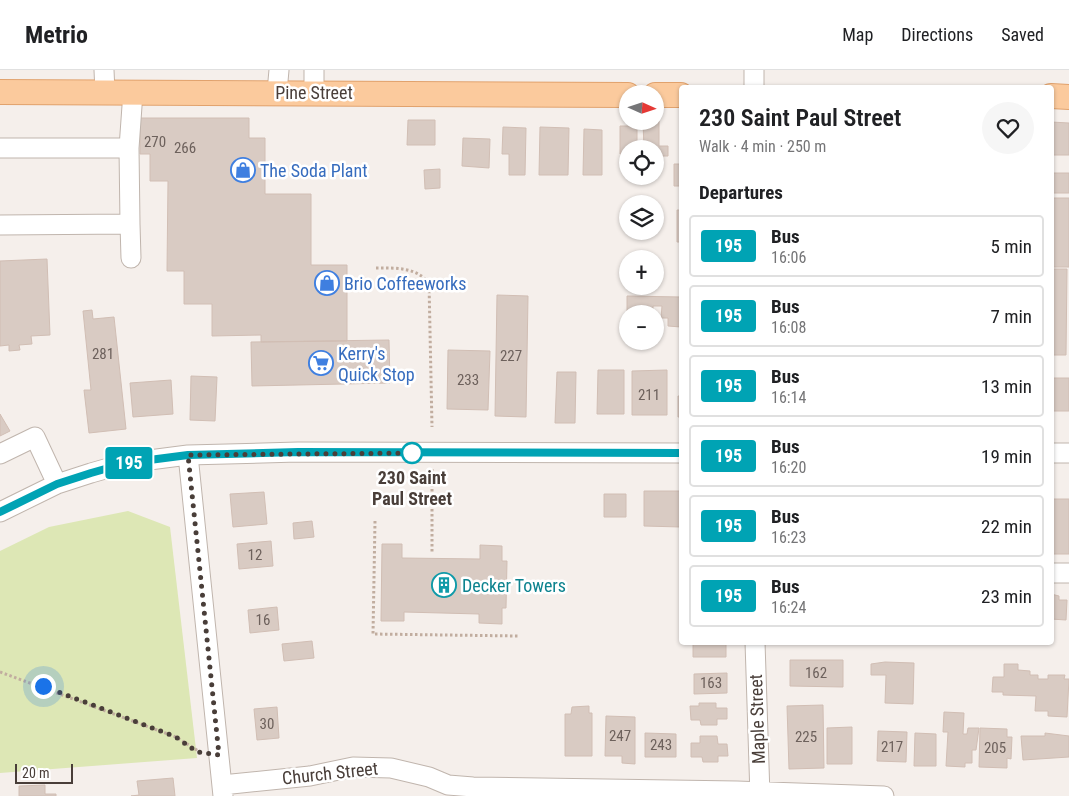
<!DOCTYPE html>
<meta charset="utf-8">
<style>
:root{--surface:#fff;--page:#f6f6f6;--text:#202124;--muted:#757577;--line:#e0e0e0}
body{margin:0;font-family:"Roboto Condensed",sans-serif;background:var(--page);color:var(--text);height:100vh;display:flex;flex-direction:column;font-size:19px;white-space:nowrap}
*{box-sizing:border-box;margin:0}
p{font-size:16px;color:var(--muted)}
.icon{flex:none;width:28px;height:28px;fill:none;stroke:currentColor;stroke-width:2;stroke-linecap:round;stroke-linejoin:round}
.map{position:relative;flex:1;overflow:hidden}
.details{position:absolute;left:679px;top:15px;width:375px;height:560px;display:flex;flex-direction:column;background:var(--surface);border-radius:5px;box-shadow:0 1px 4px #0004}
.details>*{flex:none}
.badge{padding:0 10px;border-radius:4px;font-size:18px;line-height:32px}
.needle{width:32px;rotate:93deg}
.buttons{position:absolute;left:619px;top:15px;display:grid;gap:10px}
.buttons a{display:grid;place-items:center;width:45px;height:45px;border-radius:50%;background:var(--surface);box-shadow:0 1px 4px #0004;font-size:25px}
.scale{position:absolute;left:15px;bottom:12px;width:58px;box-sizing:border-box;padding-left:5px;border:2px solid #493e39;border-top:0;font-size:14px;line-height:18px;white-space:nowrap;color:#493e39;-webkit-text-stroke:4px #fff;paint-order:stroke}
.you{position:absolute;width:25px;height:25px;margin:-12px;border:4px solid #fff;border-radius:50%;background:#1a73e8;box-shadow:0 0 0 8px #1a73e833}
.map>.badge{position:absolute;translate:-50% -50%;box-shadow:0 0 0 2px #fff}
h2{padding:0 20px;font-size:19px;line-height:45px}
.round{display:grid;place-items:center;flex:none;width:52px;height:52px;border-radius:26px;background:var(--page)}
.summary{display:flex;align-items:center;justify-content:space-between;height:85px;padding:0 20px}
h1{font-size:24px;font-weight:600;line-height:38px}
ul{padding:0;list-style:none}
li{display:flex;align-items:center;gap:15px;height:62px;margin:0 10px 8px;padding:0 10px;border:2px solid var(--line);border-radius:5px}
li div{flex:1}
li b{display:block;font-size:19px}
li em{font-style:normal}
li .badge{min-width:55px;font-weight:700;text-align:center}
header{display:flex;align-items:center;gap:30px;box-sizing:border-box;height:70px;padding:0 25px;background:var(--surface);border-bottom:1px solid var(--line)}
header strong{font-size:24px}
nav{display:flex;gap:28px;margin-inline-start:auto;font-size:18px}
.map>svg:first-child{display:block}
.green{fill:#dde7b5}
.building{fill:#d9cbc3;stroke:#d1beb4}
.lines{fill:none;stroke-linecap:round;stroke-linejoin:round}
.minor-casing{stroke:#c0b5ad;stroke-width:21}
.major-casing{stroke:#e1a26d;stroke-width:26}
.path{stroke:#c1ad9f;stroke-width:3;stroke-dasharray:2.5 2.5;stroke-linecap:butt}
.minor{stroke:#fff;stroke-width:19}
.major{stroke:#fbca9d;stroke-width:24}
.line-casing{stroke:#fff;stroke-width:11}
.line{stroke:#00a3b4;stroke-width:8}
.walk{stroke:#493e39;stroke-width:5;stroke-dasharray:0 9}
.stop-dot{fill:#fff;stroke:#00a3b4;stroke-width:2.5}
.labels{text-anchor:middle;dominant-baseline:central;stroke-width:5;stroke-linejoin:round;paint-order:stroke}
.number-label{font-size:15px;fill:#6d615c}
.street-label{font-size:18px;fill:#493e39;stroke:#fff}
.shop-label{font-size:18px;fill:#366cbe;stroke:#fff;text-anchor:start}
.stop-label{font-size:18px;font-weight:bold;fill:#493e39;stroke:#fff}
.culture-label{font-size:18px;fill:#0d838f;stroke:#fff;text-anchor:start}
</style>
<header>
<strong>Metrio</strong>
<nav><a>Map</a><a>Directions</a><a>Saved</a></nav>
</header>
<div class="map">
<svg width="1069" height="726" viewBox="0 0 1069 726">
<rect width="100%" height="100%" fill="#f5efeb"/>
<path class="green" d="M128,441l42,16 27,231 -197,15v-222l49,-24z"/>
<path class="building" d="M140,48h109v20h16v56h46v71h36v76l-86,1v-7l-49,1v-32h-28v-33h-17l1,-90h-18v-27h-10z
M408,50h27v25h-28z
M643,51h16v25h9v10h-13v-7h-11z
M1051,52l18,1v32h-18z
M620,56h17v23h-9v5h-8z
M503,57l23,1 -1,47h-16v-21h-7z
M540,57l29,1 -1,47h-29z
M584,59l18,1v45h-19z
M463,68l27,1 -1,29 -27,-2z
M674,94h7v22h-7z
M440,99v19l-15,1 -1,-19z
M1051,103h18v20h-18z
M1051,128h18v69h-18z
M677,140h4v32h-4z
M47,189l3,76 -19,1 1,8 -13,1 1,5 -11,1v-6l-9,1v-85z
M1051,199h16l-1,86h-15z
M497,225l31,1 -2,121 -31,-1z
M627,226l54,1v30l-13,-1v-8h-7l1,-12h-9v8h-25l-1,4z
M92,240l1,9 21,-2 12,112 -37,4 -5,-43h7l-8,-79z
M389,270l1,43 -138,3 -1,-44z
M448,280l42,1 -2,59 -41,-1z
M598,300h26v44h-27z
M667,300v45h-35v-44z
M557,302h19l-1,51h-20z
M191,306l26,1 -2,44 -25,-1z
M1051,308h18v33h-18z
M171,310l2,34 -40,3 -3,-34z
M678,326h3v21h-3z
M0,344l10,17 -10,5z
M644,421h37v36l-37,-1z
M264,422l3,32 -34,3 -3,-33z
M604,424h22v23h-22z
M1051,429h18v55h-18z
M312,451l2,16 -20,2 -1,-16z
M271,471l2,25 -34,3 -2,-25z
M382,474h20v14l78,1v-14l22,1v15h5l-1,47h-4v16l-23,-1v-9l-75,-2v9h-23z
M1051,524l8,2v4h8l-1,20 -15,-1z
M277,537l2,23 -29,3 -2,-23z
M312,571l2,17 -30,3 -2,-17z
M693,572h33v15h-33z
M790,590h53v27l-53,-1z
M885,592l29,1 -1,41 -28,-1 1,-28h-15v-11z
M1004,594h14v6l12,1v4h8v4h10v-4h17l-1,4h5l-2,38 -19,-1v-5h-13l1,-15 -33,-1v-3h-11l1,-15h11z
M727,603v20l-33,1v-20z
M699,633h17v5h11v11h-10v6h-16l-1,-5h-9l-1,-14h9z
M823,635l1,63 -35,1 -2,-63z
M589,636v7h3v43h-27v-42h6l1,-7z
M277,637l2,31 -22,2 -3,-31z
M944,642l20,1 -1,21h4l1,-6h11l-3,22h-4v13h-7v4l-19,-1 2,-34h-5z
M606,646l29,1v47l-13,-1v-7h-17z
M852,657v37h-25v-36z
M980,658l27,1v8h5l-1,22 -4,-1v10l-28,-1z
M878,661l29,1 -1,30 -29,-1z
M645,663l31,1v23h-31z
M915,663l21,1v32h-22z
M1045,663l24,3v21l-46,3 -2,-24h24z
M700,666h17l1,8h9l1,12h-10v6h-15l-1,-5h-11v-14h9z
M173,708l2,18h-44l8,-1 -2,-14z
M45,715v9h11v2h-37v-10z"/>
<g class="lines">
<defs>
<path id="minor" d="M104,0l1,22
M314,0v22
M754,18v-18
M277,22l2,-22
M0,78h129l1,76 -130,1
M129,78l4,-56
M130,154l1,34
M1051,383h18
M0,384l35,-17 22,47
M188,385l35,341
M0,442l57,-28 34,-11 35,-10 62,-8 110,-3 383,1
M1051,503h18
M755,572l5,154
M222,715l88,-9 43,-9 38,1 38,9 19,8 25,2 264,4 147,5"/>
<path id="major" d="M0,22l628,3
M655,25h26
M1051,26l18,1"/>
</defs>
<use href="#minor" class="minor-casing"/>
<use href="#major" class="major-casing"/>
<path class="path" d="M376,198c20,0 40,-1 53,15l3,144
M432,399v84
M375,451l-2,113 145,2
M0,602l176,65 24,15"/>
<use href="#minor" class="minor"/>
<use href="#major" class="major"/>
</g>
<g class="lines">
<defs>
<path id="line" d="M0,442l57,-28 34,-11 35,-10 62,-8 110,-3 383,1"/>
</defs>
<use href="#line" class="line-casing"/>
<use href="#line" class="line"/>
<path class="walk" d="M43,616l133,51 21,15 22,3 -31,-300 228,-2h-4"/>
</g>
<defs>
<symbol id="shop-ring" viewBox="-11 -11 22 22"><circle r="9.5" fill="#fff" stroke="#3f7fe0" stroke-width="1.5"/><path d="M-5-2.5h2.3a2.7 3.5 0 0 1 5.4 0H5L5.5 6h-11ZM-1.5-2.5h3a1.5 2.3 0 0 0-3 0Z" fill="#3f7fe0"/></symbol>
<symbol id="supermarket-ring" viewBox="-11 -11 22 22"><circle r="9.5" fill="#fff" stroke="#3f7fe0" stroke-width="1.5"/><path d="M-6-5.5h2.5l.6 2H6L4.5 2H-2.5L-4.4-4H-6ZM-1.5 3.2a1.3 1.3 0 1 0 .1 0ZM3 3.2a1.3 1.3 0 1 0 .1 0Z" fill="#3f7fe0"/></symbol>
<symbol id="building-ring" viewBox="-11 -11 22 22"><circle r="9.5" fill="#fff" stroke="#0f9aa8" stroke-width="1.5"/><path d="M-4-6H4V6H1V3H-1V6H-4ZM-2.5-4.3h1.7v1.8h-1.7ZM.8-4.3h1.7v1.8H.8ZM-2.5-1h1.7V.8h-1.7ZM.8-1h1.7V.8H.8Z" fill="#0f9aa8"/></symbol>
</defs>
<g fill-rule="evenodd">
<use href="#shop-ring" x="229" y="86" width="28" height="28"/>
<use href="#shop-ring" x="313" y="199" width="28" height="28"/>
<use href="#supermarket-ring" x="307" y="279" width="28" height="28"/>
<use href="#building-ring" x="430" y="501" width="28" height="28"/>
</g>
<circle class="stop-dot" cx="412" cy="383" r="10"/>
<g class="labels">
<g class="number-label">
<text x="155" y="72">270</text>
<text x="185" y="78">266</text>
<text x="103" y="284">281</text>
<text x="511" y="286">227</text>
<text x="468" y="310">233</text>
<text x="649" y="325">211</text>
<text x="255" y="485">12</text>
<text x="263" y="550">16</text>
<text x="816" y="603">162</text>
<text x="711" y="613">163</text>
<text x="267" y="654">30</text>
<text x="620" y="666">247</text>
<text x="806" y="667">225</text>
<text x="661" y="675">243</text>
<text x="892" y="677">217</text>
<text x="995" y="678">205</text>
</g>
<g class="street-label">
<text x="314" y="22">Pine Street</text>
<text transform="translate(757 649) rotate(-92)">Maple Street</text>
<text transform="translate(330 703) rotate(-6)">Church Street</text>
</g>
<g class="shop-label">
<text x="260" y="100">The Soda Plant</text>
<text x="344" y="213">Brio Coffeeworks</text>
<text x="338" y="283">Kerry's<tspan x="338" dy="21">Quick Stop</tspan></text>
</g>
<g class="stop-label">
<text x="412" y="407">230 Saint<tspan x="412" dy="21">Paul Street</tspan></text>
</g>
<g class="culture-label">
<text x="462" y="515">Decker Towers</text>
</g>
</g>
</svg>
<div class="buttons">
<a><svg class="needle" viewBox="-14 -14 28 28"><path d="M0-13l5 13h-10z" fill="#e53935"/><path d="M0 13l5-13h-10z" fill="#757577"/></svg></a>
<a><svg class="icon" aria-label="locate" viewBox="0 0 24 24"><circle cx="12" cy="12" r="6"/><path d="M12 2v4M12 18v4M2 12h4M18 12h4"/></svg></a>
<a><svg class="icon" aria-label="layers" viewBox="0 0 24 24"><path d="M12 4l9 5-9 5-9-5zM3 14l9 5 9-5"/></svg></a>
<a>+</a>
<a>−</a>
</div>
<div class="scale">20 m</div>
<div class="you" style="left:43px;top:616px"></div>
<b class="badge" style="left:129px;top:393px;background:#00a3b4;color:#fff">195</b>
<section class="details">
<div class="summary"><div><h1>230 Saint Paul Street</h1><p>Walk · 4 min · 250 m</p></div><a class="round"><svg class="icon" aria-label="heart" viewBox="0 0 24 24"><path d="M12 20l-8-8c-3-5 5-10 8-4 3-6 11-1 8 4z"/></svg></a></div>
<h2>Departures</h2>
<ul>
<li><span class="badge" style="background:#00a3b4;color:#fff">195</span><div><b>Bus</b><p>16:06</p></div><em>5 min</em></li>
<li><span class="badge" style="background:#00a3b4;color:#fff">195</span><div><b>Bus</b><p>16:08</p></div><em>7 min</em></li>
<li><span class="badge" style="background:#00a3b4;color:#fff">195</span><div><b>Bus</b><p>16:14</p></div><em>13 min</em></li>
<li><span class="badge" style="background:#00a3b4;color:#fff">195</span><div><b>Bus</b><p>16:20</p></div><em>19 min</em></li>
<li><span class="badge" style="background:#00a3b4;color:#fff">195</span><div><b>Bus</b><p>16:23</p></div><em>22 min</em></li>
<li><span class="badge" style="background:#00a3b4;color:#fff">195</span><div><b>Bus</b><p>16:24</p></div><em>23 min</em></li>
</ul>
</section>
</div>
